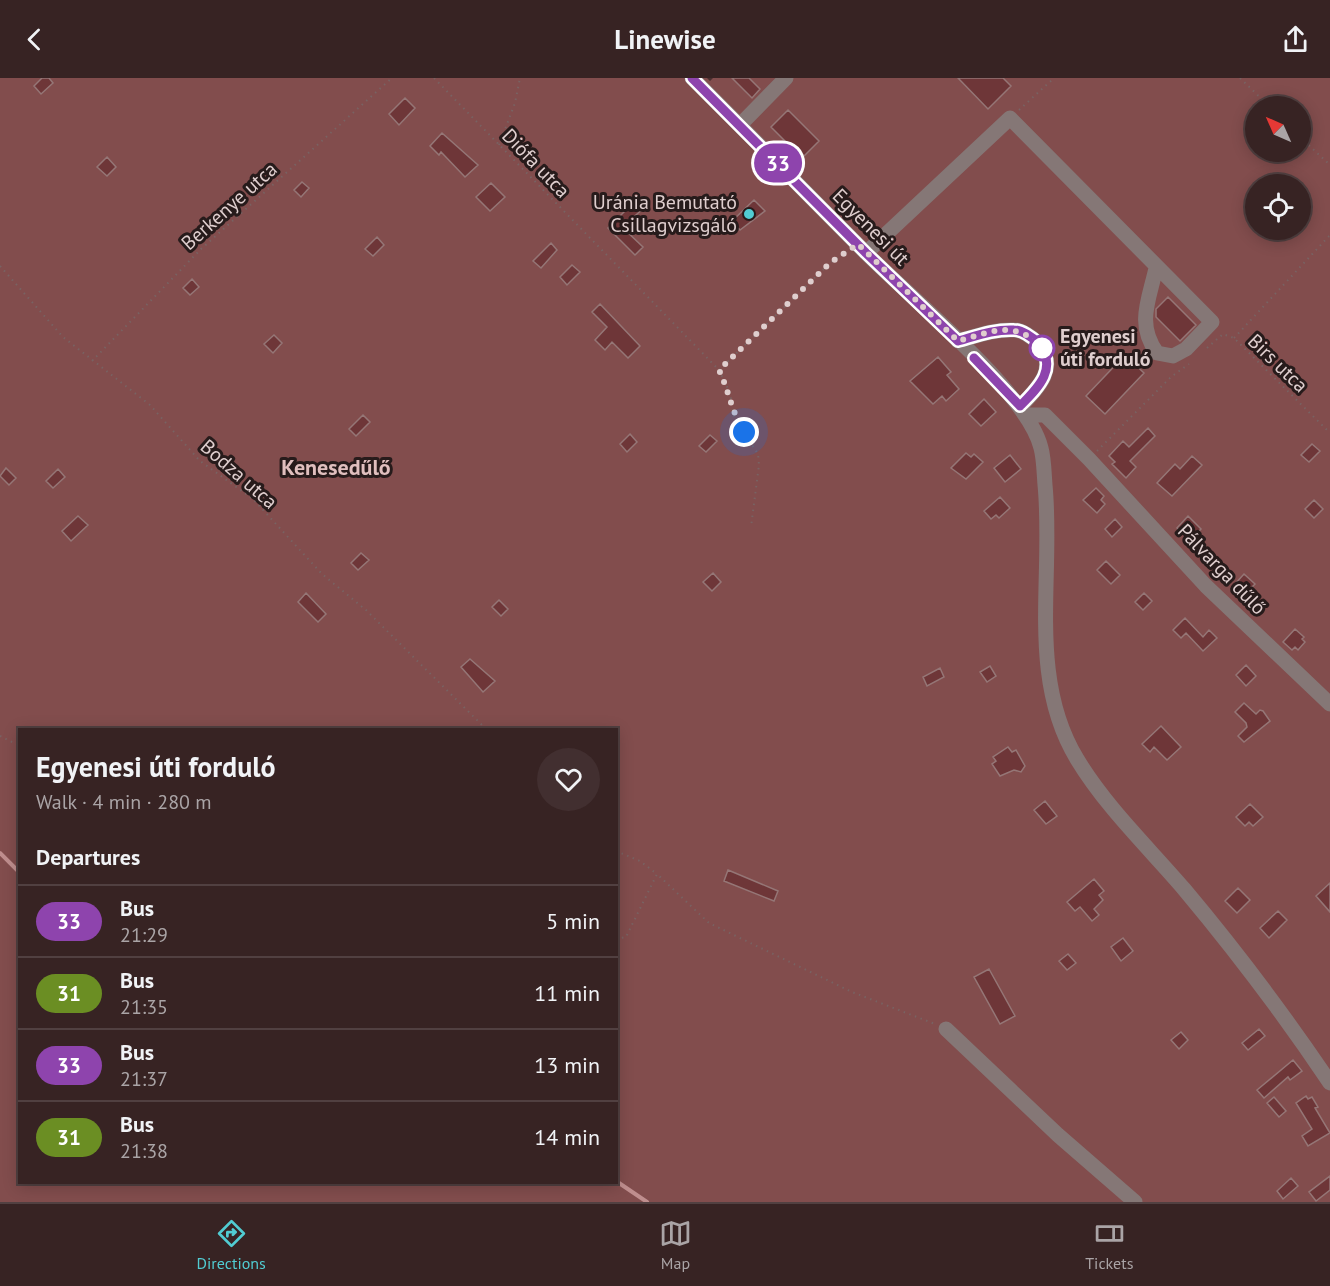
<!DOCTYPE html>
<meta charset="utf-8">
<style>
:root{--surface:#372323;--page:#422f30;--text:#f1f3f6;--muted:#aaa4a6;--line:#514041;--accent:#51ccd2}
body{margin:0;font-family:"PT Sans",sans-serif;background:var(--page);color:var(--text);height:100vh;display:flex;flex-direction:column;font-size:22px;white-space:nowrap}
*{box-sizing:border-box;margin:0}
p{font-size:20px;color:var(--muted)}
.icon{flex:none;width:33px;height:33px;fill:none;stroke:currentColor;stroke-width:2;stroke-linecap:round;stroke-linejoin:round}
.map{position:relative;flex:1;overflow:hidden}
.side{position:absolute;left:18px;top:650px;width:600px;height:456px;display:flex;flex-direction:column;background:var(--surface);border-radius:0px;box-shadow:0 3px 15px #0003,0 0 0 2px var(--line)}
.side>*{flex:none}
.badge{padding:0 12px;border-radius:20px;font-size:21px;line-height:39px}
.needle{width:39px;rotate:315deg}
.fabs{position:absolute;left:1245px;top:18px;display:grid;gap:12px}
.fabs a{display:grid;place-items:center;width:66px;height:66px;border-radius:50%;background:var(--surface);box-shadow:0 3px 15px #0003,0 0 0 2px var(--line);font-size:30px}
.you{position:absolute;width:30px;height:30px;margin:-15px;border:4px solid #fff;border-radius:50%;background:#1a73e8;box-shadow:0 0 0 9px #1a73e833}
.map>.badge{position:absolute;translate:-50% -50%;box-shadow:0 0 0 3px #fff}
h2{padding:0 18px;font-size:22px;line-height:54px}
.round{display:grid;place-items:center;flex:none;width:63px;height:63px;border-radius:32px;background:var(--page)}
.overview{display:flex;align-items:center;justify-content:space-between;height:102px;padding:0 18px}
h1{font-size:28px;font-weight:700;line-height:45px}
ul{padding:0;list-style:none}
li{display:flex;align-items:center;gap:18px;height:72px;padding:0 18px;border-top:2px solid var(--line)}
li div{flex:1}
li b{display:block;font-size:22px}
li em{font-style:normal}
li .badge{min-width:66px;font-weight:700;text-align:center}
header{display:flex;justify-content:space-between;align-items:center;height:78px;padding:0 18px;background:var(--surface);font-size:27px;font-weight:700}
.dock{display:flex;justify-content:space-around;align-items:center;height:84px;border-top:2px solid var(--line);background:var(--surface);font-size:16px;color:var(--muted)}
.dock a{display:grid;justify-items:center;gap:3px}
.dock .on{color:var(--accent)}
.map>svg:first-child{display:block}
.green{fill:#824d4d;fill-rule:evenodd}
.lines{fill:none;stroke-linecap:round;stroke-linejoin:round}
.stream{stroke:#bf8e8e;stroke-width:4}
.building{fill:#6e3638;stroke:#957676;stroke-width:1.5}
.path{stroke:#796262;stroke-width:2;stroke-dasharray:1.5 4.5;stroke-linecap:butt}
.minor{stroke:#857776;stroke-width:15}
.line-casing{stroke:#fff;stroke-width:14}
.line{stroke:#8e44ad;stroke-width:9}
.walk{stroke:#dfcece;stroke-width:6;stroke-dasharray:0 10.8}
.poi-dot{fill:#51ccd2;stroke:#271b1b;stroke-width:2}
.stop-dot{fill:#fff;stroke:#8e44ad;stroke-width:3}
.labels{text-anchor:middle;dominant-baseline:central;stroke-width:6;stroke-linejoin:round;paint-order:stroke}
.street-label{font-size:20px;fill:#dfcece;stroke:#271b1b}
.poi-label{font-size:20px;fill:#dfcece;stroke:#271b1b;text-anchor:end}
.stop-label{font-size:20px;font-weight:bold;fill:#dfcece;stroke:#271b1b;text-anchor:start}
.quarter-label{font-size:22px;font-weight:bold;fill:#e0bfbe;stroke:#271b1b}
</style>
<header><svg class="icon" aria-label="back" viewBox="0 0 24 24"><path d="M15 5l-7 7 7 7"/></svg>Linewise<svg class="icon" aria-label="share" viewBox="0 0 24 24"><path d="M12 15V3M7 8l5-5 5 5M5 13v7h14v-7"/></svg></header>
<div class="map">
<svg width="1330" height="1124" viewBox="0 0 1330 1124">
<rect width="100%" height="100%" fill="#492f2f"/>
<path class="green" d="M0,0h707l3,3 3,-3h617v1124h-1330zM1256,28h44v46h-44zM1256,106h44v46h-44zM20,651h596v453h-596z"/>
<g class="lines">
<path class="stream" d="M0,775l20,20
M616,1103l31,21"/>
</g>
<path class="building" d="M42,0h7l4,5 -12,11 -7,-8z
M732,0h17l11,11 -8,9z
M958,0h45l8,8 -23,23z
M405,20l10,10 -16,17 -10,-11z
M788,32l31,31 -17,17 -31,-31z
M442,55l36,32 -13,12 -24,-25 -2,3 -9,-9z
M107,79l9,10 -9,9 -10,-9z
M302,104l7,6 -8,9 -7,-7z
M491,105l14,14 -15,14 -14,-14z
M636,122l8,8 -22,19 21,20 -8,8 -27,-27z
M754,122l11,11 -25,19 -8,-9z
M377,159l7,8 -11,11 -8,-7z
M551,165l6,7 -16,18 -8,-7z
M572,187l8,7 -13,13 -7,-8z
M192,201l7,8 -9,8 -7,-7z
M1168,219l28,28 -16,16 -24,-24v-8z
M600,226l40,42 -12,12 -16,-16 -7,8 -10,-10 12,-13 -15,-15z
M274,257l8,8 -9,10 -9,-9z
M1125,277l19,18 -39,41 -19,-18z
M938,279l13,15 -4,3 12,14 -13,12 -4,-5 -9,8 -23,-23z
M984,321l12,13 -15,14 -12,-12z
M363,337l7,7 -14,14 -7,-7z
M1148,350l7,8 -25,25 6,6 -10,11 -14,-14 3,-2 -6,-6 14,-15 6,6z
M630,356l7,8 -10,10 -7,-8z
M710,357l7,6 -11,11 -7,-6z
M1312,366l8,7 -11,11 -8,-7z
M966,375l5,4 3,-3 9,8 -17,17 -15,-11z
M1010,377l11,14 -16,13 -11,-14z
M1192,378l10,9 -30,31 -15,-13 18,-19 5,5z
M6,390l10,10 -7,7 -9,-9z
M58,391l7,8 -12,11 -7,-7z
M1096,410l8,8 -3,4 4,4 -8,9 -14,-13z
M1000,419l10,11 -11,10 -3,-3 -5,4 -7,-8z
M1314,422l9,9 -9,9 -9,-9z
M78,438l10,9 -17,16 -9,-10z
M1188,438l13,13 -11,11 -13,-12z
M1115,441l7,8 -10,10 -7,-8z
M361,475l8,7 -11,10 -7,-7z
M1106,483l14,14 -9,9 -14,-14z
M713,495l8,9 -9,9 -9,-9z
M1244,496l11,10 -10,10 -10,-10z
M306,515l20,21 -8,8 -20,-20z
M1144,515l8,8 -9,9 -8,-8z
M499,522l9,9 -7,7 -9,-9z
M1185,540l18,19 6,-7 8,8 -14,13 -17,-18 -5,5 -8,-8z
M1295,551l9,8 -2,2 3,3 -7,8 -3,-3 -3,3 -9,-8z
M470,581l25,22 -12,11 -22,-25z
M1246,587l10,11 -10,10 -10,-11z
M990,588l6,10 -9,6 -7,-10z
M940,590l4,9 -17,9 -4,-9z
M1244,625l12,11 4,-4 3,1 7,10 -26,21 -6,-6 9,-9 -1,-4 -11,-11z
M1161,648l20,21 -14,13 -13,-13 -4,5 -8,-8z
M1008,669l4,5 4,-2 9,16 -4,6 -7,-2 -14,6 -8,-12 4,-3 -3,-4z
M1045,723l12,15 -11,8 -12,-14z
M1250,726l13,13 -10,9 -4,-4 -4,4 -9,-9z
M728,792l50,21 -4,10 -50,-20z
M1094,801l10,12 -5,4 4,5 -9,9 5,6 -7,6 -12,-14 -5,4 -8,-9z
M1330,805v29l-14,-16z
M1238,810l12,12 -13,13 -12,-12z
M1278,833l9,9 -18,18 -9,-10z
M1123,860l10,13 -12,10 -10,-14z
M1068,876l8,9 -9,7 -8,-9z
M989,891l26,47 -15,8 -26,-47z
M1259,951l6,7 -17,14 -6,-7z
M1181,954l7,8 -9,9 -8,-9z
M1293,982l9,11 -12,9 -2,-3 -24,21 -7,-8z
M1306,1018l2,3 4,-2 6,10 -3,1 15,25 -22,13 -6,-10 10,-7 -16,-26z
M1274,1019l12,14 -7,6 -12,-14z
M1330,1098v14l-14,11 -7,-9z
M1291,1100l7,8 -15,13 -6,-8z"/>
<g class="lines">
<path class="path" d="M434,0l285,292 11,23 4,24 24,37 1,11 -8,62
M1240,0l29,28
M1019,32l35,-32
M1300,59l30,28
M499,67l16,-42 5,-25
M0,188l63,71 87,68 50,56 53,38 69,75 44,36 120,119
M1234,260l96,-103
M1207,270l16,-14 11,4 96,95
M92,283l109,-112 191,-171
M719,292l111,-107 17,-11
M1097,373l74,-74 18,-13
M0,658l20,10
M616,773l24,10 17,13
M616,861l10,-2 31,-63 52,49 143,69 83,32"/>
<path class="minor" d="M692,0c59,58 117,118 176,177 43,43 160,138 173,193 3,11 3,25 4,37 9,91 -18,192 32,274 29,48 71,88 107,130 52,62 101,127 146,194
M740,47l46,-47
M866,175l144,-135 202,204 -26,27 -13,7 -16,-3c-21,-29 -8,-53 -1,-85
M958,263c18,-5 37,-12 56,-11 8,0 18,7 24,13 21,25 0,45 -18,64
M1027,337h18l44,44 117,127 124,118
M946,951l112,106 77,67"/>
</g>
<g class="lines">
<defs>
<path id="line" d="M692,0l174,175 92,88c18,-5 37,-12 56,-11 8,0 18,7 24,13 21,25 0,45 -18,63l-46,-48"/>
</defs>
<use href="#line" class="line-casing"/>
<use href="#line" class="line"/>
<path class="walk" d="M744,354c-12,-19 -15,-41 -25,-62l111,-107 28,-19 100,97c35,-10 59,-22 86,9l-2,-2"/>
</g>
<circle class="poi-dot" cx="749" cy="136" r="6"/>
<circle class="stop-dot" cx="1042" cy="270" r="12"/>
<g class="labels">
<g class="street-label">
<text transform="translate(536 85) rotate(46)">Diófa utca</text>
<text transform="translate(229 128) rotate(-42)">Berkenye utca</text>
<text transform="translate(871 149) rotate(45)">Egyenesi út</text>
<text transform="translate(1278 285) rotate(44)">Birs utca</text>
<text transform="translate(239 396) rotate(41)">Bodza utca</text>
<text transform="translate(1222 491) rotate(46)">Pálvarga dűlő</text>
</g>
<g class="poi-label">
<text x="737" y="124">Uránia Bemutató<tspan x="737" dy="23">Csillagvizsgáló</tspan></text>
</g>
<g class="stop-label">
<text x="1060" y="258">Egyenesi<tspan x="1060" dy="23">úti forduló</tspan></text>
</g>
<g class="quarter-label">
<text x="336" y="389">Kenesedűlő</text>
</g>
</g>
</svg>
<div class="fabs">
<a><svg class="needle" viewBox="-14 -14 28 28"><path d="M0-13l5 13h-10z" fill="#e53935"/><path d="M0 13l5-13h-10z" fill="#aaa4a6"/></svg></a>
<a><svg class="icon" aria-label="locate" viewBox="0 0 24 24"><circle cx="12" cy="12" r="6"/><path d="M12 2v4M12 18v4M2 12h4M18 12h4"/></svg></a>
</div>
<div class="you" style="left:744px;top:354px"></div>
<b class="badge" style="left:778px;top:85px;background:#8e44ad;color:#fff">33</b>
<section class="side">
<div class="overview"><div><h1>Egyenesi úti forduló</h1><p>Walk · 4 min · 280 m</p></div><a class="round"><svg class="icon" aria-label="heart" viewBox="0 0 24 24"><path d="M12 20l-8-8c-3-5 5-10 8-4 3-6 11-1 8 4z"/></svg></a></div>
<h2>Departures</h2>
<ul>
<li><span class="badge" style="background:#8e44ad;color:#fff">33</span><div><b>Bus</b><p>21:29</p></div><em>5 min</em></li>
<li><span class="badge" style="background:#6b8e23;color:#fff">31</span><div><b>Bus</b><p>21:35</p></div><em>11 min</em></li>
<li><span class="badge" style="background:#8e44ad;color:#fff">33</span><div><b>Bus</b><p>21:37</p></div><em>13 min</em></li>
<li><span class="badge" style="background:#6b8e23;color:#fff">31</span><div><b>Bus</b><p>21:38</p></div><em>14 min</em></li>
</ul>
</section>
</div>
<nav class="dock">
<a class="on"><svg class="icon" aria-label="directions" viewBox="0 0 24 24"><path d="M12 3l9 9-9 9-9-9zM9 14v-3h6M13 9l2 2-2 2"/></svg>Directions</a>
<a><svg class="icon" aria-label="map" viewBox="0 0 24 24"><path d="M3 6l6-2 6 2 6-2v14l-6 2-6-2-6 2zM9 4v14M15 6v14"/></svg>Map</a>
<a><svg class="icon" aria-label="tickets" viewBox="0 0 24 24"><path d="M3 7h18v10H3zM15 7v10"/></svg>Tickets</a>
</nav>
